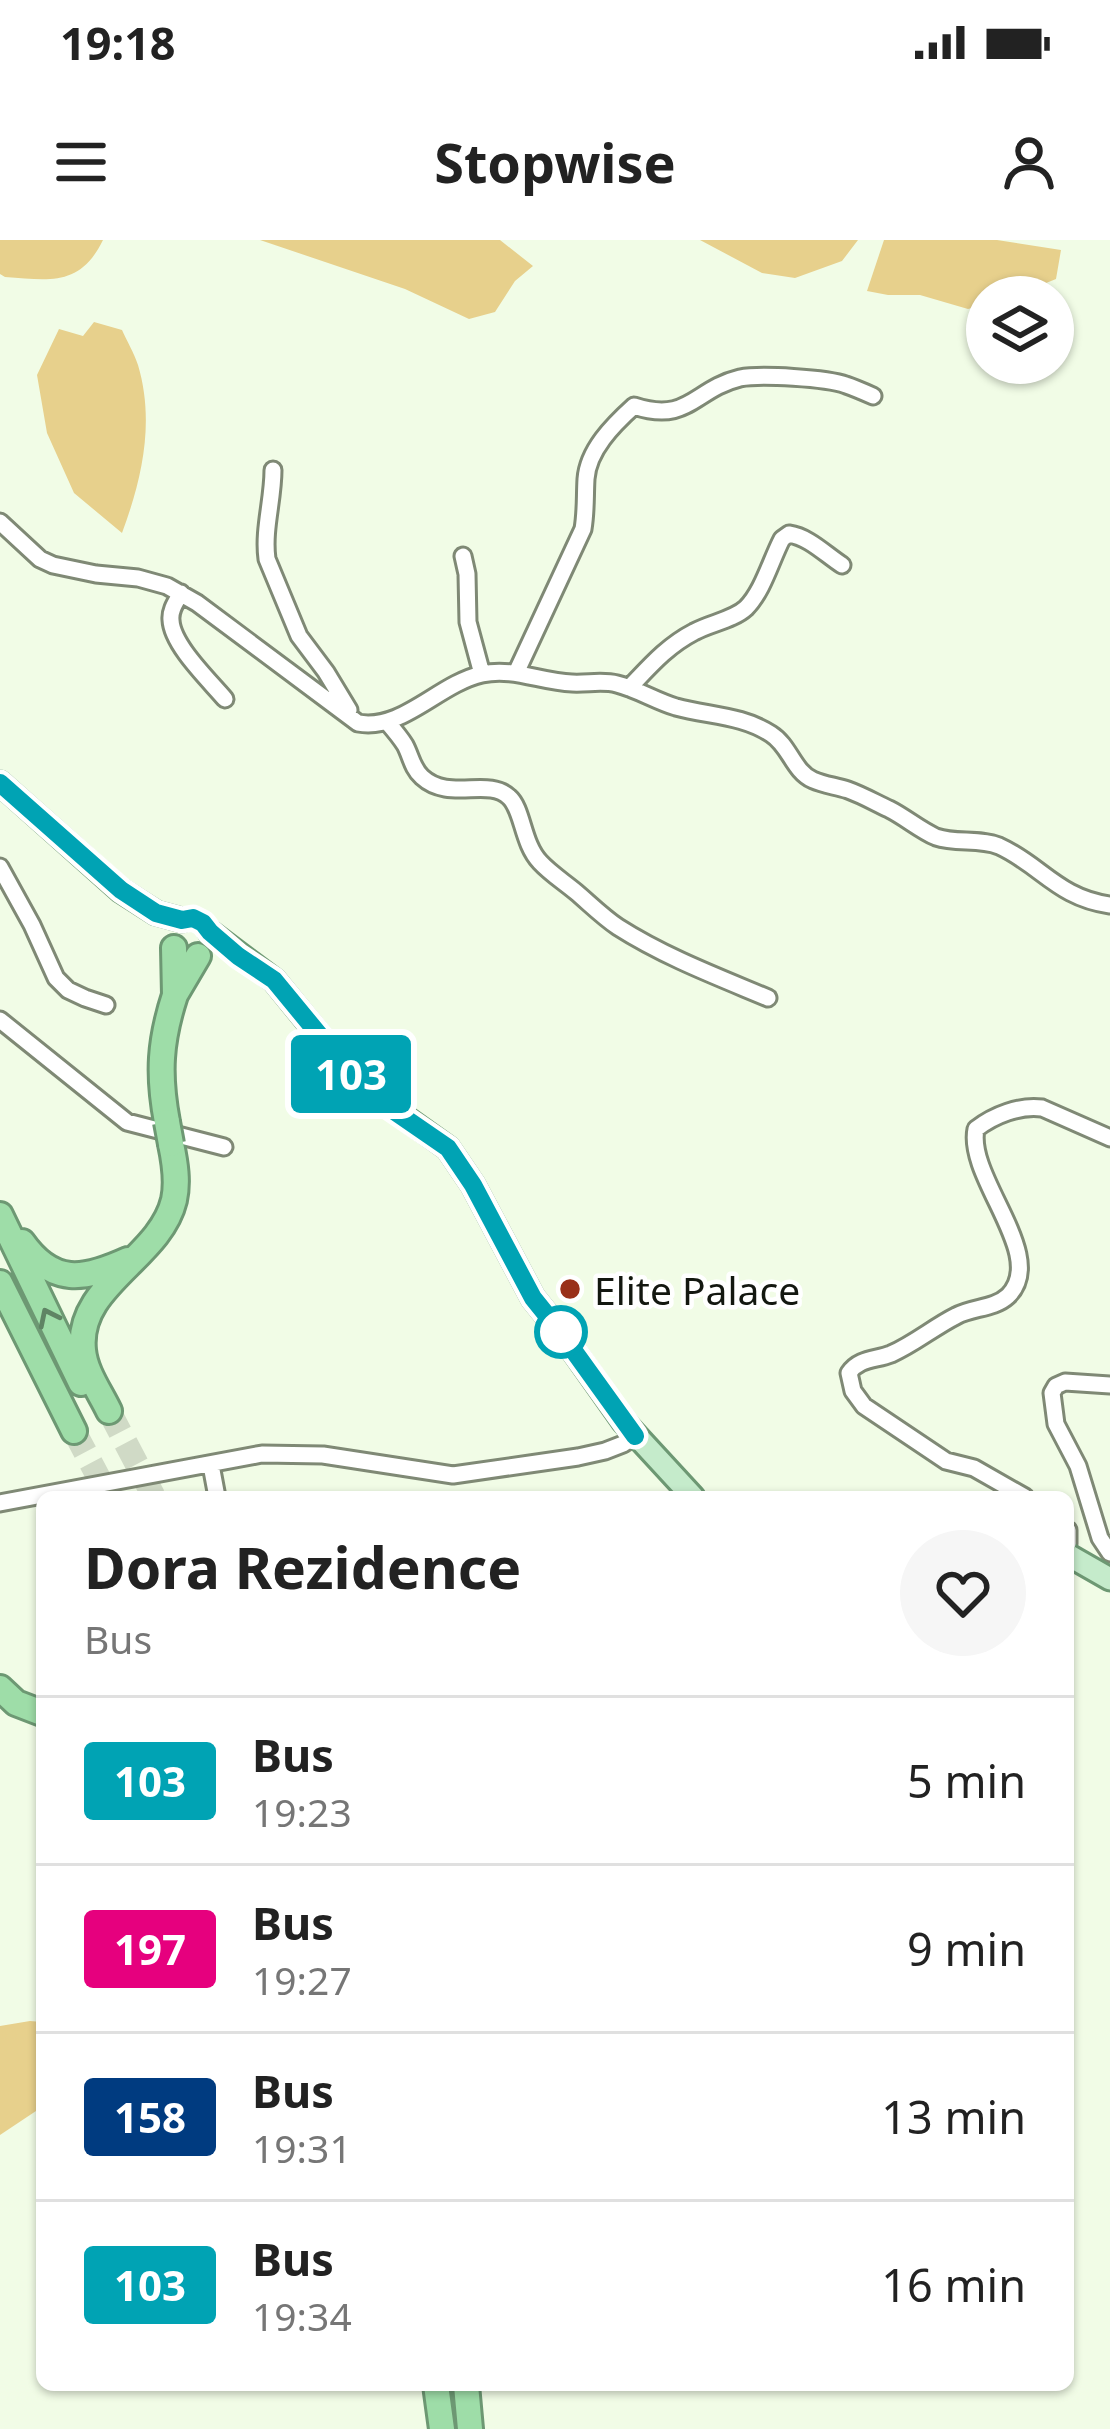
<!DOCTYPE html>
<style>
:root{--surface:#fff;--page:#f6f6f6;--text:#222;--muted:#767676;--line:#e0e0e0}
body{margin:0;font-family:"Noto Sans",sans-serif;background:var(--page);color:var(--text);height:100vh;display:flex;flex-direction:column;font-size:45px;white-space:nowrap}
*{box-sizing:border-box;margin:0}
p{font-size:39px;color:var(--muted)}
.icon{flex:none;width:66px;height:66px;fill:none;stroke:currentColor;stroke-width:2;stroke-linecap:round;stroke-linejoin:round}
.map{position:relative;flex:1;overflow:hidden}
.drawer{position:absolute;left:36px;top:1251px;width:1038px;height:900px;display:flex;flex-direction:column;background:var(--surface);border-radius:18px;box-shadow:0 3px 9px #0004}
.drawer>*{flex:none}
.badge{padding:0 24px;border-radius:9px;font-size:42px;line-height:78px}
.buttons{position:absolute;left:966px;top:36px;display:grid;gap:24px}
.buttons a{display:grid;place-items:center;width:108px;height:108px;border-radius:50%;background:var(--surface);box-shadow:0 3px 9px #0004;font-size:60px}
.map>.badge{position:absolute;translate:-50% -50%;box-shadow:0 0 0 6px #fff}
.round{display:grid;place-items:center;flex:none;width:126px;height:126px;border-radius:63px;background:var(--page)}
.headline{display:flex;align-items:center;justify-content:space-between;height:204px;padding:0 48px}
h1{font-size:57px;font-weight:700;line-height:90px}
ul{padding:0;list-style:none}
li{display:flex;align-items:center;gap:36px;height:168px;padding:0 48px;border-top:3px solid var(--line)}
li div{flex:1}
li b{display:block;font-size:45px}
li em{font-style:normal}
li .badge{min-width:132px;font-weight:700;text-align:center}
.status{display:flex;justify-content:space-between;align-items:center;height:84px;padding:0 60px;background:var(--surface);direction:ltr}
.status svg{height:33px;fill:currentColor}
header{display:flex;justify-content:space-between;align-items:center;height:156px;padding:0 48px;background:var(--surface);font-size:54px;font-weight:700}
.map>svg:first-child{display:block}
.green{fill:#e7d08c}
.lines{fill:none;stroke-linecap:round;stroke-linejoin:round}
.highway-tunnel{stroke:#d0dac6;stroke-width:24;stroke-dasharray:24 12;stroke-linecap:butt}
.minor-casing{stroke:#7f8975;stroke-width:21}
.major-casing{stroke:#6d9873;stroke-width:27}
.highway-casing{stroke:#6d9873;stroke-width:30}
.minor{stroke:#fff;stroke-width:15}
.major{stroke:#c5ebcb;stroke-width:21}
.highway{stroke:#9edda8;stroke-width:24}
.highway-bridge-casing{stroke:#6d9873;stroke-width:30;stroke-linecap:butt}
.highway-bridge{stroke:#9edda8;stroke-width:24}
.oneway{stroke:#5f8464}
.line-casing{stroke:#fff;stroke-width:27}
.line{stroke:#00a3b4;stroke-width:18}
.poi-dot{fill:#993019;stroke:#fff;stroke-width:4.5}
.stop-dot{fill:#fff;stroke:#00a3b4;stroke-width:6}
.labels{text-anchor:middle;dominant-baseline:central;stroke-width:9;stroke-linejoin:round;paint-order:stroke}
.poi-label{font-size:39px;fill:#131710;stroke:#fff;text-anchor:start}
</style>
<div class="status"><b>19:18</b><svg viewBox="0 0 49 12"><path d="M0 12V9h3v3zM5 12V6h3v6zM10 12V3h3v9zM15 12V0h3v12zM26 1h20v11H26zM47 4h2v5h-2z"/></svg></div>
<header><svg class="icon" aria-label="menu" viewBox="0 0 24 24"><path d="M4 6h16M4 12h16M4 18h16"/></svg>Stopwise<svg class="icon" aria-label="person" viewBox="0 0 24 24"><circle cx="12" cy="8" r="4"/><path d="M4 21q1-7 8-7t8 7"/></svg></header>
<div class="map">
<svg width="1110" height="2189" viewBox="0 0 1110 2189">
<rect width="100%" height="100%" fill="#f1fce6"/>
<path class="green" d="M0,0h103c-23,47 -53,40 -98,37l-5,-3z
M260,0h240l33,26 -18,15 -20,31 -26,7 -64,-30z
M700,0h158l-16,21 -47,17 -33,-5z
M884,0h113l64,10 -5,29 -44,18h-25v7l-19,5 -48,-14h-32l-21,-4z
M94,82l28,8c5,11 12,23 16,35 17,57 4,114 -16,168l-48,-40 -27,-60 -10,-58 22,-46 24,7z
M30,1781l12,1v85l-42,28v-109z"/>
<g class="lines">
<path class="highway-tunnel" d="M109,1171l45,86
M74,1191l35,66"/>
<defs>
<path id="minor" d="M273,230c0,30 -10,60 -6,89l32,77 27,36 23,38
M0,282l40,37 13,6 43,9 42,4 29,8 30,17 161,120c45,8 80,-39 124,-49 31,-7 59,8 90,9 15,1 30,-3 45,1 20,5 39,17 59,23 33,9 66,8 95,27 19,12 22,37 42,46 11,5 23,6 35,10 14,5 28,13 41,19 16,8 31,21 47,28 20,7 43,1 63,9 42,19 59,52 111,59
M463,316l4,18 1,48 14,52
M181,353c-5,9 -11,17 -10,27 1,25 38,60 54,79
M516,433l67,-144c3,-18 2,-32 3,-50 2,-29 27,-54 48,-73 55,18 60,-17 106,-28 20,-4 87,0 106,7 9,3 18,7 27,11
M629,448c21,-22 38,-42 65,-56 16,-9 39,-12 52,-24 17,-17 25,-48 36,-69l7,-5c20,3 36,20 53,31
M388,483c6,7 12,14 17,22 6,11 7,23 17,32 27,25 66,0 87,20 14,12 13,46 31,65 10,11 24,20 36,30 13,11 27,25 42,35 47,30 100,50 150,71
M0,627l32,58 24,53 12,12 17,8 21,7
M0,780l127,102 97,25
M1110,1145l-45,-3 -9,4 -4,7 4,31 22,42 22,72 10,15
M211,1225l6,32
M1025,1257l-51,-29 -28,-7 -82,-55 -11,-15 -4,-18c10,-15 27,-13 42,-19 23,-10 43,-27 65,-38 16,-9 38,-7 52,-20 41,-40 -42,-118 -32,-167 18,-14 44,-24 66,-21l68,30
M0,1263l262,-49 61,1 130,20 125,-18 27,-6 18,-7 12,-8
M1068,1290v14"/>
<path id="major" d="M0,543l120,107 36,23 26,7
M210,692l64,48 74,91 23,22 77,55 25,37 60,113 25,31 65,92 70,76
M1068,1315l42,24"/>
<path id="highway" d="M174,708l1,47 23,-39
M167,882c-9,-48 -7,-81 8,-127
M0,975l81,168
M22,1002c31,44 62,38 106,18
M0,1043l74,148
M109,1171c-9,-19 -24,-39 -26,-61 -7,-65 77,-91 91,-150 4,-18 1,-37 -3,-56
M0,1448l16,15 26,10
M436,2145l6,44
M466,2145l4,44"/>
</defs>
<use href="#minor" class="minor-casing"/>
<use href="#major" class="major-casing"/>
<use href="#highway" class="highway-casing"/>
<use href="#minor" class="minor"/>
<use href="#major" class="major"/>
<use href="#highway" class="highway"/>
<defs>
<path id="highway-bridge" d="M167,882l4,22"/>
</defs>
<use href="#highway-bridge" class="highway-bridge-casing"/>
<use href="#highway-bridge" class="highway-bridge"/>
</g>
<defs><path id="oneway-chevron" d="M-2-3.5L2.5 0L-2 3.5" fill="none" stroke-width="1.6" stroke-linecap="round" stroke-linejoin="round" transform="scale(3)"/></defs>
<use class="oneway" href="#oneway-chevron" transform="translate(48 1077) rotate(-116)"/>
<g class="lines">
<defs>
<path id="line" d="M0,543l121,107 35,23 26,7 11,-2 10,5 7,9 28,24 36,24 84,102 29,24 61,42 25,37 60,113 25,31 77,107"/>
</defs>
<use href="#line" class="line-casing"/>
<use href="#line" class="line"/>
</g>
<circle class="poi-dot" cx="570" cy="1049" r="12"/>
<circle class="stop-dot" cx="561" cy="1092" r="24"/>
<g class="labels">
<g class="poi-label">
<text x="594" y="1049">Elite Palace</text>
</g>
</g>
</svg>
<div class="buttons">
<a><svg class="icon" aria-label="layers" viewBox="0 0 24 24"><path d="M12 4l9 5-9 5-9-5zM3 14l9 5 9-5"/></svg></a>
</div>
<b class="badge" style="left:351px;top:834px;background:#00a3b4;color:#fff">103</b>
<section class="drawer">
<div class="headline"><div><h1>Dora Rezidence</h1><p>Bus</p></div><a class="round"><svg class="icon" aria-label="heart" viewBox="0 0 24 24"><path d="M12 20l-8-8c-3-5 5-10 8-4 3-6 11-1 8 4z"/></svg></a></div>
<ul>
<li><span class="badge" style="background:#00a3b4;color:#fff">103</span><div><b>Bus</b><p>19:23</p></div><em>5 min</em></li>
<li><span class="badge" style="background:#e6007e;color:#fff">197</span><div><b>Bus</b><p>19:27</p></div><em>9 min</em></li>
<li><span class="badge" style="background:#003b80;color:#fff">158</span><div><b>Bus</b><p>19:31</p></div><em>13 min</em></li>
<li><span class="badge" style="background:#00a3b4;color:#fff">103</span><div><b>Bus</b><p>19:34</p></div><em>16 min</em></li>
</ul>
</section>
</div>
